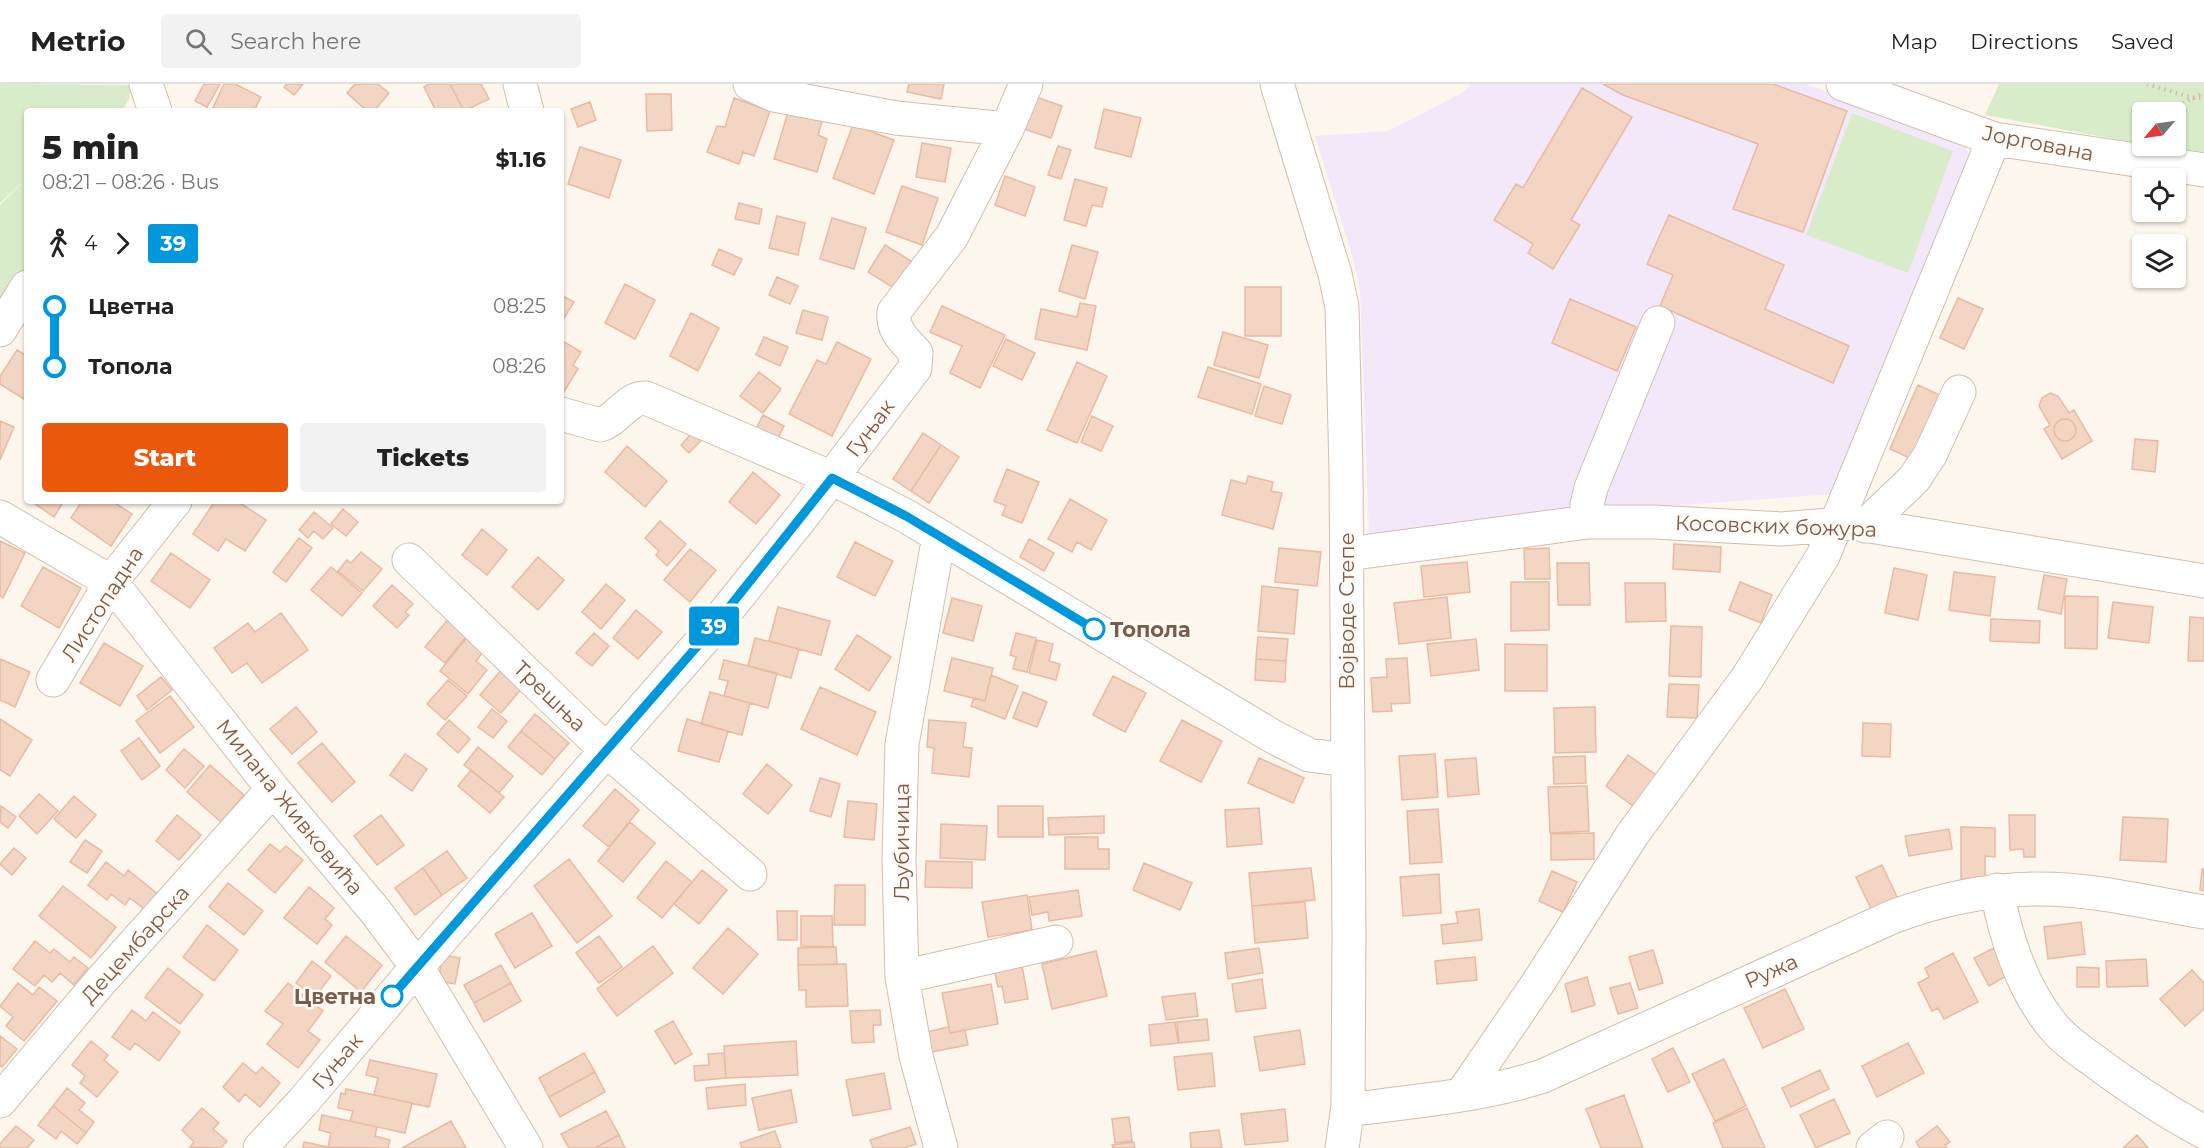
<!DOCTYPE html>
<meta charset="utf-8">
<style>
:root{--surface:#fff;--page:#f2f2f2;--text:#222;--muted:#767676;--line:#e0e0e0;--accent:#ea580c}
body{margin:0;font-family:Montserrat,sans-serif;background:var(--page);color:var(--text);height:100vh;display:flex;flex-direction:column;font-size:22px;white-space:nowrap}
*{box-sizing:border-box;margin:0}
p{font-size:20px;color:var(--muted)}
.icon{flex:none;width:33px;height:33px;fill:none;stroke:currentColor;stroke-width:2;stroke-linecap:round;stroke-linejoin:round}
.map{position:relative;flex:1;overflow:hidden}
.drawer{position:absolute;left:24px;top:24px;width:540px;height:396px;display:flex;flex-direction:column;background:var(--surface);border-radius:6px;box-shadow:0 2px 4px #0004}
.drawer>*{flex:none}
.badge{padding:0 12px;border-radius:4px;font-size:21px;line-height:39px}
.needle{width:39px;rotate:241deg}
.buttons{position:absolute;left:2132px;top:18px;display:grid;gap:12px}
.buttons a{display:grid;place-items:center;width:54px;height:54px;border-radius:6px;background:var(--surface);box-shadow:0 2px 4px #0004;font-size:30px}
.map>.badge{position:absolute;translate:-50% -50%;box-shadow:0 0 0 3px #fff}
.legs{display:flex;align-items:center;gap:9px;height:66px;padding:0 18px;font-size:20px}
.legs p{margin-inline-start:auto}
.head{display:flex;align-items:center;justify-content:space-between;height:102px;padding:0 18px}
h1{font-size:33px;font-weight:800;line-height:45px}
.cta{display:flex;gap:12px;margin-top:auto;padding:12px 18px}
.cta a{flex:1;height:69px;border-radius:6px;background:var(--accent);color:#fff;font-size:24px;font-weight:800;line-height:69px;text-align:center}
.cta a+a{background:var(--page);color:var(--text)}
ul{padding:0 18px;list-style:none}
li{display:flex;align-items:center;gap:21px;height:60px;font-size:22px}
li i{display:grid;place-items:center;width:9px;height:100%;margin:0 8px;background:currentColor}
li i::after{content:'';width:15px;height:15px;margin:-8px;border:4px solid;border-radius:50%;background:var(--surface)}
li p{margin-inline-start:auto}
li:first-child i{background:linear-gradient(#0000 50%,currentColor 0)}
li:last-child i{background:linear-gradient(currentColor 50%,#0000 0)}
header{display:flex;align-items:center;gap:36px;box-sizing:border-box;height:84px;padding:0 30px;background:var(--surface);border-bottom:2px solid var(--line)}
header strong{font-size:28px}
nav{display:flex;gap:33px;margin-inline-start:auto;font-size:21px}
.search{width:420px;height:54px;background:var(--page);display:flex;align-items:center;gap:15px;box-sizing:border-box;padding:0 21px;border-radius:6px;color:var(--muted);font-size:22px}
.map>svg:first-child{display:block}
.education{fill:#f3e8fa}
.green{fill:#d8ecc9}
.building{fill:#f3d5c3;stroke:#e6bba3;stroke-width:1.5}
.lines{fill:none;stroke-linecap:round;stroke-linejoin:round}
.minor-casing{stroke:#d1beb0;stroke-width:35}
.path{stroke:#d9b8a5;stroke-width:4;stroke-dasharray:1.5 4.5;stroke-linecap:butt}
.minor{stroke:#fff;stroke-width:33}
.line-1-casing{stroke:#fff;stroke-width:14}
.line-1{stroke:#0098da;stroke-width:9}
.stop-1-dot{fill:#fff;stroke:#0098da;stroke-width:3}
.labels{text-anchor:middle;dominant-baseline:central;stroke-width:5;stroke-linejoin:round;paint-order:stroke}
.street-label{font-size:21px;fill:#7a5c4d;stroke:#fffaf3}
.stop-label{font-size:21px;font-weight:bold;fill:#7a5c4d;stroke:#fffaf3;text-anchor:start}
</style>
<header>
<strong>Metrio</strong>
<div class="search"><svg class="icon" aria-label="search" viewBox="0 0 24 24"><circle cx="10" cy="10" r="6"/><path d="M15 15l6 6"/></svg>Search here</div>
<nav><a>Map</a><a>Directions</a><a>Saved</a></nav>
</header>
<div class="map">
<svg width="2204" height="1064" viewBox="0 0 2204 1064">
<rect width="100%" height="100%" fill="#fdf6ec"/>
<path class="education" d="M1471,0h334l157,55 9,21 -137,334 -180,13 -285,30 -9,-248 -8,-34 -37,-119 73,-5 74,-38z"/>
<path class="green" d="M0,0l131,1 -2,14 -7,12h-95v169l-27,49v-124l26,-26 -26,24z
M1999,0h205v72l-56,-10h27v-34h-33v32l-157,-29z
M1852,29l101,38 -45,122 -102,-38z"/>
<path class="building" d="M204,0h16l-13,23 -12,-6z
M224,0h11l26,13 -7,14 -42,-1z
M287,0h16l-9,11 -10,-8z
M355,0h23l11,9 -15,18h-7l-20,-18z
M429,0h21l14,27h-28l-12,-24z
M450,0h31l8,15 -25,12z
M909,0h35l-3,15 -34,-7z
M1603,0h170l74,27 -44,121 -70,-23 25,-65 -135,-49z
M1582,4l50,29 -61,103 9,5 -27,44 -25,-16 5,-9 -39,-24 22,-36 7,4z
M646,10h25l1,36 -25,1z
M1033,12l29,10 -11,32 -30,-10z
M734,14l36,13 -16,45 -11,-4 -4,12 -32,-12 10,-26 8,1z
M590,18l6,18 -18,7 -7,-18z
M1104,25l37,9 -10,39 -36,-9z
M788,28l34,10 -4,13 9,4 -10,33 -43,-13z
M853,41l41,15 -20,54 -41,-16z
M922,59l29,5 -6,34 -29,-5z
M1058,62l13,4 -10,29 -13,-4z
M580,63l41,13 -12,38 -41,-14z
M1005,92l30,11 -10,29 -30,-11z
M1075,95l32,9 -5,19 -10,-2 -6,21 -22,-6z
M902,102l36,12 -16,47 -36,-13z
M739,119l23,6 -3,15 -24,-5z
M1669,131l115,50 -19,44 84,37 -16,37 -173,-77 13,-31 -26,-11z
M777,132l28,7 -7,32 -29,-7z
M832,134l34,10 -12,41 -34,-10z
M885,161l26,16 -17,27 -26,-16z
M1072,161l26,7 -13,47 -26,-8z
M719,165l23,10 -8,16 -22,-10z
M777,193l21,9 -8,18 -21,-9z
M625,200l30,16 -20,39 -30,-16z
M1245,203h36v49h-36z
M561,211l13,7 -13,21z
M1958,214l25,11 -19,40 -24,-11z
M1570,215l66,28 -19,44 -65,-28z
M1080,219l16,3 -9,44 -52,-11 6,-30 36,8z
M942,222l63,29 -25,53 -30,-15 12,-27 -32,-14z
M803,226l25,7 -6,23 -26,-7z
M691,229l28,15 -21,43 -28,-15z
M1223,248l45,13 -9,33 -45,-13z
M764,253l24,10 -8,19 -24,-11z
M1006,255l29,14 -13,27 -29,-14z
M561,256l20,12 -8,13 5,4 -16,26z
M837,258l34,17 -39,77 -43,-22 28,-54 9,4z
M17,266l10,6v39l-3,4 -24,-15v-8z
M1077,278l30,14 -30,67 -30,-13z
M1208,283l53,17 -9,30 -54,-17z
M759,288l22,17 -18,24 -23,-17z
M1918,301l28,13 -28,64 -28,-13z
M1264,302l27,9 -9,29 -27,-8z
M2050,309l8,3 11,17 5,-3 18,31 -30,18 -18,-30 6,-4 -11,-19 3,-8z
M763,331l21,11 -9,18 -21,-11z
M1092,332l21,10 -12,25 -20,-9z
M2054 346a11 11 0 1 1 22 0a11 11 0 1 1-22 0Z
M0,337l14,6 -14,33z
M697,344l11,5 -19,20 -8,-8z
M923,349l18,12 -30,46 -18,-12z
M2135,355l23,2 -3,31 -23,-3z
M941,361l18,12 -30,46 -18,-12z
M627,362l40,35 -22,26 -40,-35z
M1007,385l32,13 -17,41 -20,-8 4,-9 -12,-5z
M753,388l27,23 -24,29 -27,-22z
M1248,392l25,6 -2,9 11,2 -9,36 -51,-14 9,-35 15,4z
M1070,415l37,21 -16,30 -14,-8 -5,10 -24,-13z
M31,417h33l-10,16z
M82,417h30l20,13 -21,32 -40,-28z
M215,417h22l29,19 -21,31 -19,-12 -8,12 -25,-17z
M343,425l15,13 -12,14 -15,-12z
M314,428l19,16 -10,11 -9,-8 -6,7 -9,-8z
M660,437l26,23 -19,22 -11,-11 3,-4 -14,-13z
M482,445l25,21 -20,25 -25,-20z
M299,454l13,10 -26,34 -13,-10z
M1029,455l25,14 -10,18 -24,-14z
M0,457l25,12 -22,45 -3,-2z
M855,458l38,19 -18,35 -38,-19z
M1674,460l47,3 -1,25 -47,-3z
M1279,464l42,4 -4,34 -42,-4z
M1549,464l1,31h-25l-1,-30z
M690,465l26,21 -26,32 -26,-22z
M361,468l21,17 -19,22 -25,-20 9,-11 4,3z
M171,469l39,27 -20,28 -39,-27z
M538,473l26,23 -26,30 -26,-23z
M1467,478l3,30 -46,5 -3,-31z
M1557,479h32l1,42h-32z
M43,483l38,21 -22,40 -38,-22z
M331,483l31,26 -20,23 -31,-26z
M1894,484l33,7 -9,45 -33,-7z
M1954,488l41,5 -5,39 -41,-6z
M2044,491l23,4 -6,35 -23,-5z
M1511,498h38v48l-38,1z
M1740,498l32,13 -11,28 -32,-13z
M1625,499h40l1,38 -40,1z
M606,500l19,16 -24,29 -19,-17z
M392,501l21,19 -8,8 4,3 -12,13 -24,-22z
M1262,502l36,4 -4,44 -36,-3z
M2065,512l33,1 -1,52 -32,-1z
M1447,513l4,41 -52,6 -5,-41z
M952,514l30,8 -9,35 -30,-8z
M2113,518l40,5 -4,36 -41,-5z
M778,523l52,14 -9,34 -52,-14z
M636,526l26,22 -24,27 -25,-21z
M281,529l27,37 -46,33 -15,-20 -15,10 -18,-25 34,-25 7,9z
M450,533l19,16 -24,30 -20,-16z
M2190,533l14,1v43h-16z
M1991,535l49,2 -1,22 -49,-2z
M1671,542l31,1 -1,50 -32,-1z
M594,549l15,13 -17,20 -16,-13z
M1016,549l20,5 -9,34 -14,-3 3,-12 -6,-2z
M469,551l17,13 -10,13 11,9 -19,24 -28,-23z
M857,551l34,22 -22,34 -34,-22z
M1258,553l30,2 -2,22 -30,-2z
M755,554l44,11 -8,29 -43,-12z
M1476,555l3,31 -48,6 -4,-32z
M1037,556l16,4 -4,17 11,3 -4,16 -27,-7z
M104,559l39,23 -23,40 -40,-23z
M1505,560l42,1v46h-42z
M952,574l41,10 -8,33 -41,-10z
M1407,574l3,45 -19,1 1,7 -19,1 -2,-34 16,-1 -1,-18z
M0,575l30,13 -15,35 -15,-7z
M1256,575l30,2 -1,21 -30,-2z
M724,576l53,13 -9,35 -44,-12 4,-15 -9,-2z
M502,585l21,18 -22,26 -21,-18z
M991,591l27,11 -13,33 -34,-13 3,-8 11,3z
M1113,592l33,17 -21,39 -32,-17z
M161,593l11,13 -25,20 -10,-14z
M448,596l19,16 -22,24 -18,-16z
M1669,600l30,1 -2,33 -30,-1z
M820,603l56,25 -19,43 -56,-26z
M710,608l40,11 -8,32 -41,-11z
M1023,608l24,10 -10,25 -24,-9z
M170,612l24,31 -34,26 -24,-32z
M296,623l21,25 -25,22 -22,-25z
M1595,623l1,45 -41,1 -1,-45z
M492,625l15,12 -14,17 -15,-11z
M535,630l34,29 -14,16 -34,-28z
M0,635l32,21 -22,36 -10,-6z
M687,635l41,12 -9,31 -41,-11z
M449,636l21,19 -12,14 -21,-19z
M929,636l37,3 -3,24 9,1 -3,29 -37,-4 2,-25 -7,-1z
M1182,636l40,21 -21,41 -41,-21z
M1863,639l28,1 -1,33 -28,-1z
M521,647l34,28 -13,16 -34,-28z
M139,654l21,28 -18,14 -21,-29z
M322,659l33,39 -23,20 -34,-39z
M478,663l35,29 -14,17 -35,-28z
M184,665l20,17 -19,22 -19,-18z
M405,670l22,15 -15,22 -22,-16z
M1435,670l3,43 -36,3 -3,-44z
M1628,671l31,22 -22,32 -31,-23z
M1585,672l1,27 -32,1 -1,-27z
M1259,674l45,20 -11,25 -45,-20z
M1476,674l3,36 -31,3 -3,-37z
M767,680l25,21 -24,29 -25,-20z
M210,681l34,30 -23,27 -34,-30z
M471,686l33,27 -14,16 -32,-27z
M820,694l20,6 -9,33 -21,-6z
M1587,702l2,45 -39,2 -2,-46z
M615,705l24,21 -30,37 -26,-21z
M39,710l19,17 -21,23 -18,-18z
M74,712l22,19 -20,23 -22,-19z
M848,717l29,3 -3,36 -30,-3z
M1,722l15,11 -8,11 -8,-6z
M998,722h45v31h-45z
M1259,724l3,36 -35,3 -2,-37z
M1438,725l4,53 -32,2 -3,-53z
M177,731l24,20 -22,25 -23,-19z
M381,731l23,30 -27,20 -23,-29z
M2009,731h26v42h-11l-1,-8 -13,1z
M1104,732v17l-55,2 -1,-17z
M2123,733l45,2 -2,43 -46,-2z
M630,738l25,21 -32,39 -25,-21z
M941,740l46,2 -2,34 -45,-2z
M1961,743l34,1v29l-10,-1v23h-24z
M1949,745l3,20 -43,7 -4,-20z
M1594,749v26l-43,1v-26z
M1065,753h33v12h11v20h-44z
M85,756l17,11 -15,22 -17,-11z
M270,760l10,8 6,-6 17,14 -28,33 -27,-23z
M14,764l12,10 -14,17 -12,-11z
M447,767l20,27 -25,17 -19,-27z
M569,775l43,57 -35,27 -43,-57z
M666,777l26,21 -30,36 -25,-20z
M926,777l46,1v26l-47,-1z
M106,778l18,14 4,-6 31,25 -12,16 -17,-13 -5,7 -14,-11 -4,6 -19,-15z
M1144,779l48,20 -12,27 -47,-20z
M1882,781l16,34 -26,12 -16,-34z
M423,784l19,27 -27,20 -20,-27z
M1311,784l4,32 -63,6 -3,-33z
M2202,785h2v22l-4,-1z
M702,786l25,20 -28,34 -25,-20z
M1552,787l25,11 -14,30 -24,-11z
M1439,790l2,39 -38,3 -3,-39z
M228,799l35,28 -19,24 -35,-28z
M835,801h30v40h-31z
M63,802l53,41 -25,31 -52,-42z
M309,803l25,21 -9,11 7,6 -15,19 -33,-26z
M1078,806l4,26 -33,5 -1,-9 -16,3 -3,-18z
M1027,811l5,35 -44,7 -6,-35z
M1305,818l3,36 -53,5 -3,-37z
M1479,825l3,31 -39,4 -2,-19 17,-2 -2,-11z
M777,827h20v29h-19z
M532,829l20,33 -37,22 -20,-34z
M801,832h31l1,31 -32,-1z
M2081,838l4,32 -37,5 -4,-32z
M207,841l31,25 -24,31 -31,-24z
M728,844l30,26 -35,40 -30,-26z
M346,852l36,29 -21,27 -36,-30z
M599,852l23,31 -23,16 -23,-30z
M35,857l15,12 4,-4 16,13 4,-5 14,11 -14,17 -14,-12 -8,9 -8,-7 -9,11 -22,-17z
M653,862l20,27 -56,43 -20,-27z
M836,863l1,17 -39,1v-17z
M1259,864l4,25 -35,6 -3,-26z
M1994,864l14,27 -19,11 -15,-28z
M1653,866l10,33 -24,7 -10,-33z
M1096,867l11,45 -55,13 -10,-45z
M1953,869l25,49 -34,17 -6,-11 -6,3 -14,-28 11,-6 -4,-9z
M443,871l17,3 -5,26 -17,-3z
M1475,873l2,23 -40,4 -2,-23z
M2146,875l2,27 -41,1 -1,-26z
M1021,876l7,39 -23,4 -3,-17 -4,1 -5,-22z
M312,877l19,15 -16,21 -19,-14z
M846,880l2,42 -42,1v-17h-7l-1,-25z
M501,881l10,18 -37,20 -10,-18z
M2077,883l22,1v19h-22z
M168,884l35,27 -23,29 -35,-27z
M2192,886l12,13v26l-19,17 -25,-27z
M1587,893l8,28 -23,7 -7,-28z
M1262,895l4,29 -30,4 -4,-28z
M18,899l15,12 6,-8 18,14 -33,40 -18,-15 7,-9 -13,-11z
M288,899l35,28 -15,20 12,9 -22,28 -31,-24 16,-20 -18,-13z
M511,899l10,18 -37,21 -10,-19z
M1630,899l8,25 -20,6 -8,-26z
M991,900l7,40 -48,9 -8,-40z
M1785,905l19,40 -41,19 -19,-40z
M1195,909l3,23 -32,4 -4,-23z
M132,926l14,11 7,-9 27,20 -21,29 -24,-18 -5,7 -18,-13z
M880,926l1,15h-8l1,17 -22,1 -2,-32z
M1207,935l2,21 -30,3 -2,-21z
M673,937l19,33 -17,10 -20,-33z
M1175,938l3,21 -27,3 -2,-21z
M949,943l1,6 15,-3 3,15 -42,8 -4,-20z
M1300,946l5,34 -45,7 -6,-34z
M0,952l17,13 -15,18 -2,-2z
M91,957l17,14 -4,5 14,12 -21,25 -17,-14 5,-7 -13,-11z
M796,957l2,34 -72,3 -2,-32z
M1908,959l16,30 -47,24 -15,-31z
M1673,964l17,34 -22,10 -16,-33z
M584,969l11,19 -46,25 -10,-19z
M724,969l2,25 -31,3 -1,-15 15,-1 -1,-11z
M1212,969l3,33 -37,4 -4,-33z
M1724,975l22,47 -31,15 -23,-47z
M370,976l67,14 -8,33 -55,-12 4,-17 -12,-3z
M243,979l13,11 6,-7 18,16 -20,24 -15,-13 -6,8 -16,-15z
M1820,986l9,19 -38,18 -9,-19z
M595,988l10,20 -45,25 -11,-20z
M884,989l7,36 -38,7 -7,-36z
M745,1000l1,21 -38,4 -2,-21z
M67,1004l18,15 -6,7 15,12 -8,11 -33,-27z
M346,1005l66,14 -7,30 -55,-12 3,-10 -15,-3 3,-15 4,1z
M791,1006l6,32 -38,8 -7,-32z
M1624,1011l19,53h-42l-15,-39z
M1834,1015l16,34 -34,15 -16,-33z
M53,1022l33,27 -9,11 -16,-13 -5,8 -18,-14z
M202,1024l17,15 -6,6 14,12 -6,7 -31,-1 4,-5 -12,-12z
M1747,1024l18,40h-42l-10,-25z
M1285,1025l3,32 -43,4 -4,-31z
M606,1027l13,24 -24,13h-26l-8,-14z
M322,1031l55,12 -2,9 15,4 -2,8 -60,-1 3,-14 -12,-3z
M1129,1033l3,24 -17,2 -3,-24z
M451,1037l15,27h-64z
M16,1042l18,14 -7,8h-27v-4z
M1937,1042l13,16 -5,3 2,3h-27l-4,-6z
M910,1043l6,17 -12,4h-31l-3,-8z
M1219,1046l3,18h-31l-1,-15z
M775,1047l6,17h-39l-2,-5z
M619,1051l6,13h-30z
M2137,1051l11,13h-25z
M304,1058l24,5 3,1h-28z
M1134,1058l1,6h-22l-1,-3z"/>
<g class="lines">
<defs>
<path id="minor" d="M146,0l9,27
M520,0l7,27
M750,0l24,11 122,23 111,11
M1277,0l58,190 7,33 4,164 3,464 -1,171 -6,42
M1843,0l151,55 210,31
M0,246l27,-43
M561,330l39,11c18,-5 27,-28 46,-27l186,80 74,38 366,220 37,19 38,5
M0,433l111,65 162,207 103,123 41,55 109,181
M1588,438l-1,-17 4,-17 67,-165
M1865,442l49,-47 16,-24 29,-63
M939,452l-37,208 -3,115 3,118 14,79 25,92
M1347,470l241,-32h66l128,7 70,-6 352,58
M409,476l196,189 145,125
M53,596l58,-98 64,-81
M1997,806c8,46 25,98 55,135 11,14 27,25 41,35 36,27 72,51 111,72
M902,893l154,-35
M1462,1010l76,-111 94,-148 116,-158 75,-121 171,-417
M0,1017l100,-119 173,-193
M1348,1022l15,2c60,-8 122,-13 180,-32l349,-159c48,-18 97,-28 148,-28 55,0 110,14 164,23
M260,1064l42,-45 115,-136 290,-332 94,-117 114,-150 1,-15c-12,-13 -24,-23 -22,-41l58,-76 55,-107 19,-45
M1873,1064l14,-11"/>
</defs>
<use href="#minor" class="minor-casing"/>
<path class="path" d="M2147,0l46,14h11
M2167,28l37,-20"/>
<use href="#minor" class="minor"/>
</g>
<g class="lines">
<defs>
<path id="line-1" d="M392,912l315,-361 125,-157 74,38 188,113"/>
</defs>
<use href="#line-1" class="line-1-casing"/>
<use href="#line-1" class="line-1"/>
</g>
<g class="stop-1-dot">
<circle cx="1094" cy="545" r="10"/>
<circle cx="392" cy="912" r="10"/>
</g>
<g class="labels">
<g class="street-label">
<text transform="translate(2038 59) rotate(11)">Јоргована</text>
<text transform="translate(870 344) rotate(-53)">Гуњак</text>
<text transform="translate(1776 442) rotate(2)">Косовских божура</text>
<text transform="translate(102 520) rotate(-57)">Листопадна</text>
<text transform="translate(1346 527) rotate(-90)">Војводе Степе</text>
<text transform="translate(550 612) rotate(44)">Трешња</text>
<text transform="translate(290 723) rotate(51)">Милана Живковића</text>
<text transform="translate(901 758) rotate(-90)">Љубичица</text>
<text transform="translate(135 860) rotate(-48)">Децембарска</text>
<text transform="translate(1771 887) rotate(-24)">Ружа</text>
<text transform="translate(337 977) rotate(-50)">Гуњак</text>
</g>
<g class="stop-label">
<text x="1110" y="545">Топола</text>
<text x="376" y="912" text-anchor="end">Цветна</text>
</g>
</g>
</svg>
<div class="buttons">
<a><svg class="needle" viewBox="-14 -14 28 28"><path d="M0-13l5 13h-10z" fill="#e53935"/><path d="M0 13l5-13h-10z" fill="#767676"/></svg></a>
<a><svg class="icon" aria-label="locate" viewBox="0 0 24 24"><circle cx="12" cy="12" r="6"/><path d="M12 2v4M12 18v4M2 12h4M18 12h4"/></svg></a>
<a><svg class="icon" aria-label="layers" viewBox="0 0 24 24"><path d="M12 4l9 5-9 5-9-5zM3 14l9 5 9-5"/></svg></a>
</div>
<b class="badge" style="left:714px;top:542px;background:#0098da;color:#fff">39</b>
<section class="drawer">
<div class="head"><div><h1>5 min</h1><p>08:21 – 08:26 · Bus</p></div><b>$1.16</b></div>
<div class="legs"><svg class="icon" aria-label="walk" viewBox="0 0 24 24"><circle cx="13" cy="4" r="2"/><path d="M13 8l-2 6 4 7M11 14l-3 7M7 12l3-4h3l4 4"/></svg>4<svg class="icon" aria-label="forward" viewBox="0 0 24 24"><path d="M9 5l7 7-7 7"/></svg><b class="badge" style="background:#0098da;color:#fff">39</b></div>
<ul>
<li><i style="color:#0098da"></i><b>Цветна</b><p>08:25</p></li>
<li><i style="color:#0098da"></i><b>Топола</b><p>08:26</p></li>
</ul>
<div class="cta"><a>Start</a><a>Tickets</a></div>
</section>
</div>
